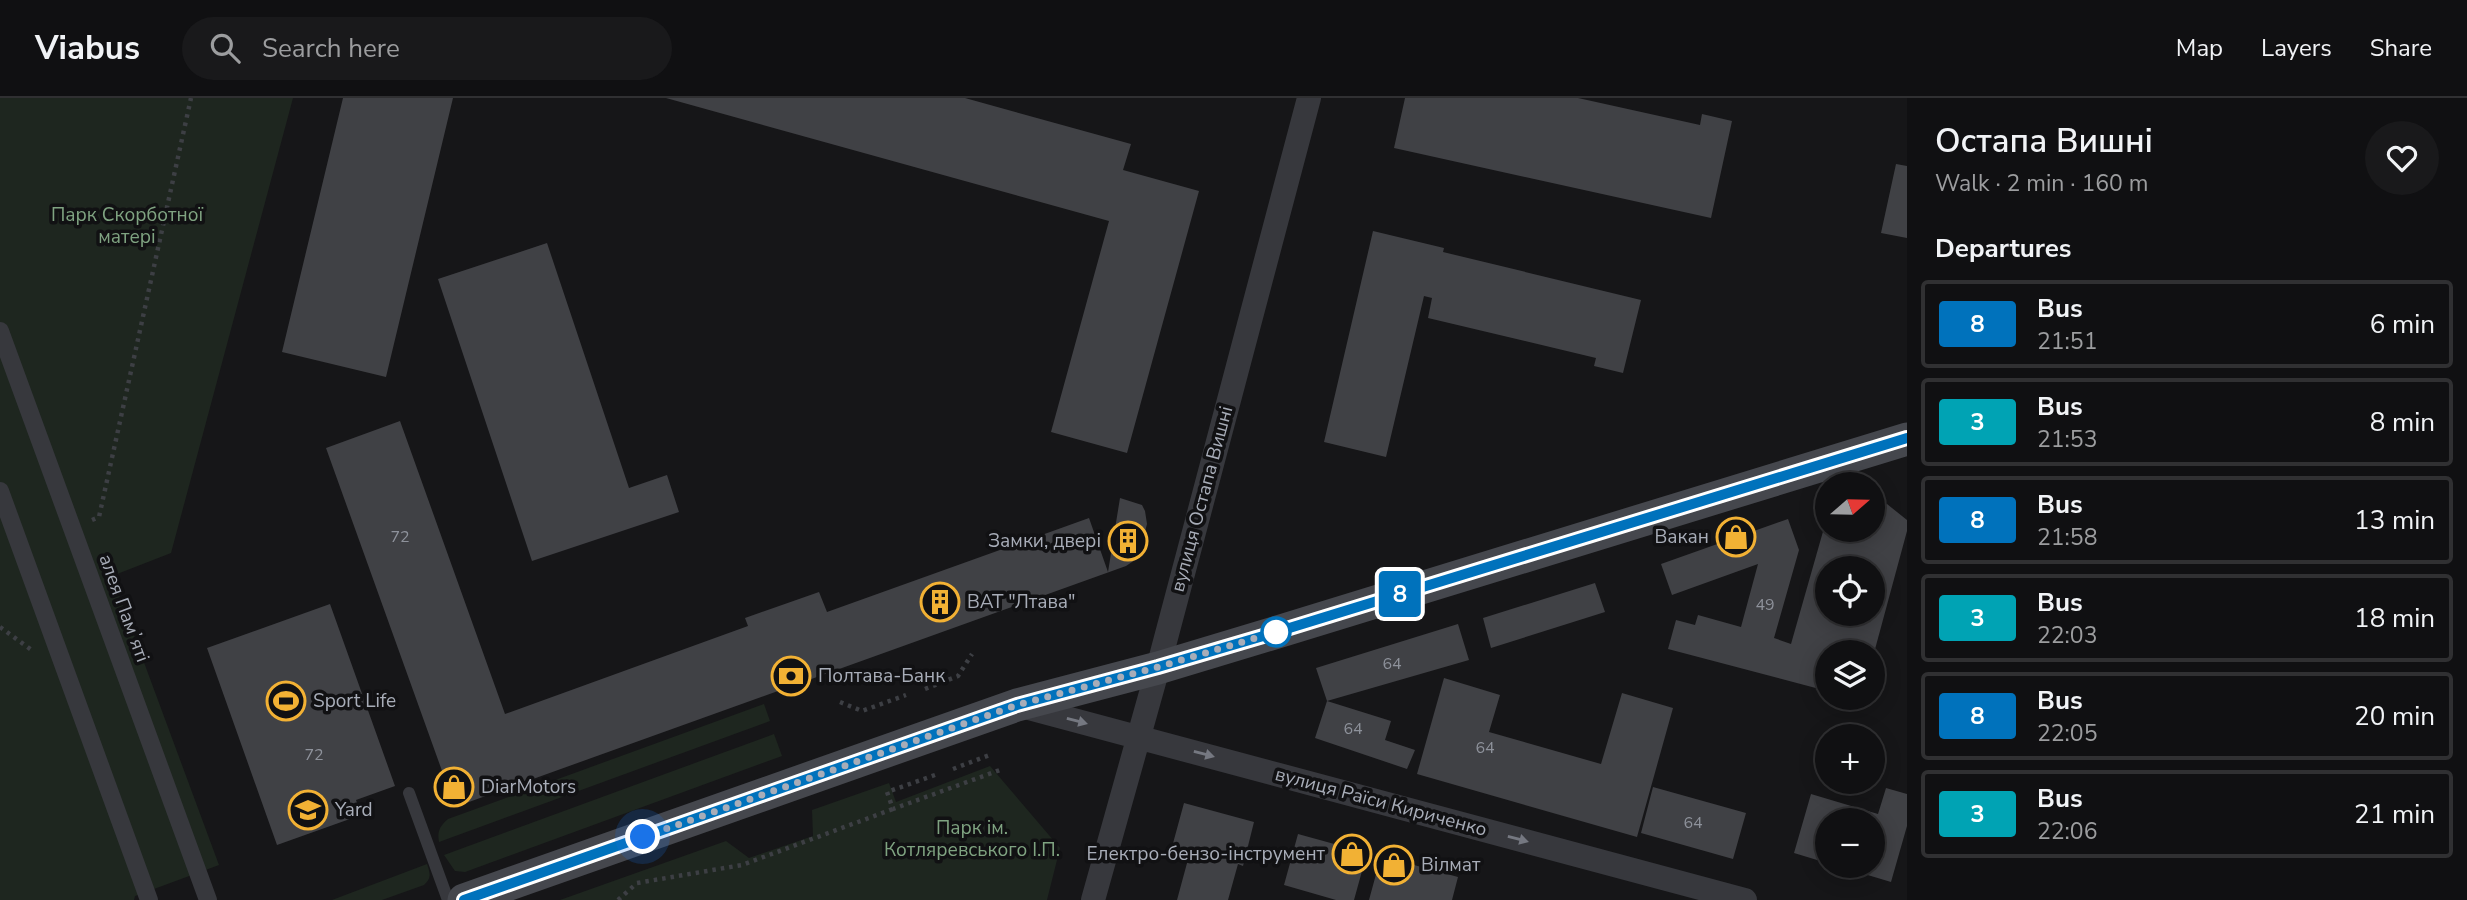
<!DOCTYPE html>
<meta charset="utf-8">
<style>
:root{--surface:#101012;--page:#19191b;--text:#f1f3f6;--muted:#9c9d9f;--line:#303032}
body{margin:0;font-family:"Nunito Sans",sans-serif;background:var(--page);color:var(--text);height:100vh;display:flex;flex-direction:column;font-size:26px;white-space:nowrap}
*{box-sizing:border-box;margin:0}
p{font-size:23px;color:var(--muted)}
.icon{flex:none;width:38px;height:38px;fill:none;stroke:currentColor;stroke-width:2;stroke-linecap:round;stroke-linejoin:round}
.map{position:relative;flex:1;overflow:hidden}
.side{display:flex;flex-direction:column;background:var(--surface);width:560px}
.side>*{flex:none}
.badge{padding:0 14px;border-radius:5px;font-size:24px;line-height:46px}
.needle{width:46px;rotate:70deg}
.buttons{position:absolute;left:1815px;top:374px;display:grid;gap:14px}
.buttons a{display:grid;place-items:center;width:70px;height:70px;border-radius:50%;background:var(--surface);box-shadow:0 4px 18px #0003,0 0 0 2px var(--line);font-size:35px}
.you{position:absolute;width:35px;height:35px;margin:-18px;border:5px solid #fff;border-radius:50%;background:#1a73e8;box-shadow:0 0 0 10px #1a73e833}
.map>.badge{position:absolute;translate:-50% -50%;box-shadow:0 0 0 4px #fff}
h2{padding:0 28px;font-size:26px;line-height:63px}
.round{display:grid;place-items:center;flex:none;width:74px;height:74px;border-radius:37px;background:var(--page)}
.head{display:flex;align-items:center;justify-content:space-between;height:119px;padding:0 28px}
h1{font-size:33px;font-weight:600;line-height:52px}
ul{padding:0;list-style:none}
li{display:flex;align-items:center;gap:21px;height:88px;margin:0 14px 10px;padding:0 14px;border:4px solid var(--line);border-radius:7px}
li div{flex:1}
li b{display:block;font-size:26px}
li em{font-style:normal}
li .badge{min-width:77px;font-weight:700;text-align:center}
header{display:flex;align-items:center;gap:42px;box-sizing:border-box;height:98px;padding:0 35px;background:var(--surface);border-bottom:2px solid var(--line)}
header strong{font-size:33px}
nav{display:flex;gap:38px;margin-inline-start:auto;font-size:24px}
.search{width:490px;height:63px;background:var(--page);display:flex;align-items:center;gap:18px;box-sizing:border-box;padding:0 24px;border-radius:38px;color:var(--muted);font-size:26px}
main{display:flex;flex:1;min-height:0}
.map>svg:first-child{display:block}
.green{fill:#1e261f}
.building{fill:#404145;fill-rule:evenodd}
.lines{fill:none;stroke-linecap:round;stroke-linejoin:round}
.path{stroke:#3d3f44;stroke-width:4.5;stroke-dasharray:3.5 5;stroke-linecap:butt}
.service{stroke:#37383d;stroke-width:12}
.pedestrian{stroke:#37383d;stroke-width:18}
.minor{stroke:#37383d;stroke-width:24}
.secondary{stroke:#45474d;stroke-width:33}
.oneway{fill:#757881}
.line-casing{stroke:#fff;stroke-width:16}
.line{stroke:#0072bc;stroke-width:10}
.walk{stroke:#a8adb8;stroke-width:7;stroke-dasharray:0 12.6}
.stop-dot{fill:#fff;stroke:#0072bc;stroke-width:3.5}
.labels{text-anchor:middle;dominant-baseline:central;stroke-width:7;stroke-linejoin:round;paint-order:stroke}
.number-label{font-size:16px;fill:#8e929b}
.park-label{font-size:19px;fill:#7fa381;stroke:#111113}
.street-label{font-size:19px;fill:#a8adb8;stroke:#111113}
.poi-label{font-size:19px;fill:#a8adb8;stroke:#111113;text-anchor:start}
</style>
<header>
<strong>Viabus</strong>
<div class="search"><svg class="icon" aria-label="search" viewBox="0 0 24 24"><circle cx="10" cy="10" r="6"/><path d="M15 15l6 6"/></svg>Search here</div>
<nav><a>Map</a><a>Layers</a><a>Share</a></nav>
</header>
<main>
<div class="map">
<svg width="1907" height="802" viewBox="0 0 1907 802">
<rect width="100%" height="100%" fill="#161618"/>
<path class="green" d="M0,0h293l-122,455 -59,23 107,289 -84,31 -1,4h-134z
M764,606l6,17 -331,121c-2,-11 1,-16 9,-23z
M774,636l8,22 -317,116 -10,-1 -11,-16z
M990,668l70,82 -13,52h-487l166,-59 23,17 64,-22 -1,-26 77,-27 7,19z
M427,766c3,9 5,14 -3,21l-42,15h-50z"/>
<path class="building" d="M343,0h110l-67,279 -104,-25z
M666,0h299l166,46 -8,26 76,21 -72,262 -76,-21 58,-211z
M1405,0h173l122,27 2,-11 30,7 -21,97 -317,-70z
M1896,66l11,2v72l-26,-5z
M1373,133l71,17 -1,4 198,48 -18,73 -29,-7 2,-8 -168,-40 4,-20 -8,-2 -38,161 -62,-15z
M547,145l82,245 38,-13 12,37 -147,49 -94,-282z
M400,323l105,293 243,-88 -3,-8 74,-26 8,20 262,-94 19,54 12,-74 22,7 3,6 2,13 -9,34 -12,8 -671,241 -129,-359z
M1887,406l20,16v11l-33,122h-47v38l-159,-42 8,-29 19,5 3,-10 43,12 17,-63 -86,31 -11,-31 127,-45 11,31 -25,88 17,6 33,-116 3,-1v3h45v-20zM1827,471h45v45h-45z
M1595,485l10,29 -114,36 -8,-30z
M330,506l65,182 -39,14 5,15 -84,30 -70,-197z
M1458,526l11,36 -142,41 -11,-33z
M1444,580l56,17 -11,37 112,32 21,-71 51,15 -36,129 -220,-63z
M1327,603l64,20 -6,19 30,10 -8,19 -92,-31z
M1653,689l93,26 -13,46 -92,-26z
M1886,690l21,6v32l-16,56 -50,-15 31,-1v-45h-45v42l-33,-10 17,-59 67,20z
M1184,705l70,19 -11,44 -5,-2 -10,36h-51l13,-48 -18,-5z
M1298,736l69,19 -13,47h-18l-52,-15z
M1381,758l77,21 -6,23h-83z"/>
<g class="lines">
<path class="path" d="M92,422l7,-3 92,-419
M0,529l33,24
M925,591l33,-13 14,-22
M840,604l22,9 44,-16
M953,671l39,-15
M935,677l-48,17 6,17 107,-39
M618,802l19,-17 105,-18 151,-56"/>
<path class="service" d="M409,695l39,107"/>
<path class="pedestrian" d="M0,233l208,569
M0,393l149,409"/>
<path class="minor" d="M1018,607l727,195
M1093,802l65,-232 151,-570"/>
<path class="secondary" d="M464,802l553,-195 141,-37 126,-38 623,-191"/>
</g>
<defs><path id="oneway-solid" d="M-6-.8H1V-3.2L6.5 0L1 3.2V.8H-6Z" transform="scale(1.75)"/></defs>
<g class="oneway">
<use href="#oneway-solid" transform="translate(1077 623) rotate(15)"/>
<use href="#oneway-solid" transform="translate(1204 656) rotate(15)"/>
<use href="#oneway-solid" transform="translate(1518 741) rotate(15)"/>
</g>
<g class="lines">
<defs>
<path id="line" d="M464,802l553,-195 141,-38 112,-33 637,-196"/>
</defs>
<use href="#line" class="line-casing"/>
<use href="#line" class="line"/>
<path class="walk" d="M643,739l374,-132 141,-38 118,-35"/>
</g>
<defs>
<symbol id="shop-ring" viewBox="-11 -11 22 22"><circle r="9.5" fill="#111113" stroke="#f2b134" stroke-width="1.5"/><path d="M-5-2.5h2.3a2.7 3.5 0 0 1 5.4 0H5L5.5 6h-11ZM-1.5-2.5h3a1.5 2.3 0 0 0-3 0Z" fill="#f2b134"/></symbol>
<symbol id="building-ring" viewBox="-11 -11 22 22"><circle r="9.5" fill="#111113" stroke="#f2b134" stroke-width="1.5"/><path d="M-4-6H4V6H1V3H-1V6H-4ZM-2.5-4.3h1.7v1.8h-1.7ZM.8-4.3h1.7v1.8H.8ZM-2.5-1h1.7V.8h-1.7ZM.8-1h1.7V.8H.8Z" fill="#f2b134"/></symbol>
<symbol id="bank-ring" viewBox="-11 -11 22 22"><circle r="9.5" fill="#111113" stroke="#f2b134" stroke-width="1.5"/><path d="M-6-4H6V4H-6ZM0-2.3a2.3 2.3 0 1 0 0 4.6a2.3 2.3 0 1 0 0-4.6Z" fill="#f2b134"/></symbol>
<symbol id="stadium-ring" viewBox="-11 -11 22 22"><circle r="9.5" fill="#111113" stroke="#f2b134" stroke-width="1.5"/><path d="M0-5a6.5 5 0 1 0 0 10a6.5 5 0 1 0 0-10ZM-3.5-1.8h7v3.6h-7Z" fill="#f2b134"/></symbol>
<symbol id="school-ring" viewBox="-11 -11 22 22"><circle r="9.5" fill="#111113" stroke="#f2b134" stroke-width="1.5"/><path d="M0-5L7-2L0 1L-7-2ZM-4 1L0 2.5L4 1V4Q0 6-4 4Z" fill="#f2b134"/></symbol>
</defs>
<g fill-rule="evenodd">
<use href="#shop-ring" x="1714" y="417" width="44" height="44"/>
<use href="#building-ring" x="1106" y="421" width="44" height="44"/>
<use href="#building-ring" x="918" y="482" width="44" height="44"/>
<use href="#bank-ring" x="769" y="556" width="44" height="44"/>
<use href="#stadium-ring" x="264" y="581" width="44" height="44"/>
<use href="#shop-ring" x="432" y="667" width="44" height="44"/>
<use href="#school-ring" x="286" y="690" width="44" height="44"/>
<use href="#shop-ring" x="1330" y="734" width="44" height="44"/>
<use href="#shop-ring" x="1372" y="745" width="44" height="44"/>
</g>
<circle class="stop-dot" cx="1276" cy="534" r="14"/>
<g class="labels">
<g class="number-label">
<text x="400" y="439">72</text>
<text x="1765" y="507">49</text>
<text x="1392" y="566">64</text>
<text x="1353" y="631">64</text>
<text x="1485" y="650">64</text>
<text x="314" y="657">72</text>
<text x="1693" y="725">64</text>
</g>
<g class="park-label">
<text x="127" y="117">Парк Скорботної<tspan x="127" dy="22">матері</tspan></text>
<text x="972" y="730">Парк ім.<tspan x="972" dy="22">Котляревського І.П.</tspan></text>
</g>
<g class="street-label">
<text transform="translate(1202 401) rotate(-75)">вулиця Остапа Вишні</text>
<text transform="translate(124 510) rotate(70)">алея Памʼяті</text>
<text transform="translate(1381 704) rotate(15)">вулиця Раїси Кириченко</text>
</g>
<g class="poi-label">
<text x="1709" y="439" text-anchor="end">Вакан</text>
<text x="1101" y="443" text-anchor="end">Замки, двері</text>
<text x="967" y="504">ВАТ "Лтава"</text>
<text x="818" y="578">Полтава-Банк</text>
<text x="313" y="603">Sport Life</text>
<text x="481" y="689">DiarMotors</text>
<text x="335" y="712">Yard</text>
<text x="1325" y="756" text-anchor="end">Електро-бензо-інструмент</text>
<text x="1421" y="767">Вілмат</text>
</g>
</g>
</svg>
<div class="buttons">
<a><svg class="needle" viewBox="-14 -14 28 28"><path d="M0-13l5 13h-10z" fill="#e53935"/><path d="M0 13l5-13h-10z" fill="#9c9d9f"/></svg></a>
<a><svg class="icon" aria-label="locate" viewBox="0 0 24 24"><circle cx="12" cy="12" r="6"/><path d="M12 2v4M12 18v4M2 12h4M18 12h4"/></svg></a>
<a><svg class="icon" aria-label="layers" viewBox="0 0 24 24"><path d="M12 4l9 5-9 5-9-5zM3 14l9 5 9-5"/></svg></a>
<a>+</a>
<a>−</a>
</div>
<div class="you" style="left:643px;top:739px"></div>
<b class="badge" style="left:1400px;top:496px;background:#0072bc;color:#fff">8</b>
</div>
<section class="side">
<div class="head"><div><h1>Остапа Вишні</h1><p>Walk · 2 min · 160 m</p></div><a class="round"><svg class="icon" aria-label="heart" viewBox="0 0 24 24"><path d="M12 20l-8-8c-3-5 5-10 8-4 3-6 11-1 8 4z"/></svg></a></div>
<h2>Departures</h2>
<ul>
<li><span class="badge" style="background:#0072bc;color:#fff">8</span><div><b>Bus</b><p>21:51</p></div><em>6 min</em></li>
<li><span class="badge" style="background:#00a3b4;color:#fff">3</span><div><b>Bus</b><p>21:53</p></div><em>8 min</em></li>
<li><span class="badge" style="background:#0072bc;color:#fff">8</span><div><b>Bus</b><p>21:58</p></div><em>13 min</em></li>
<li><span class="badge" style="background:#00a3b4;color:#fff">3</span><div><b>Bus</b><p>22:03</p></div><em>18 min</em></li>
<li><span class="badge" style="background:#0072bc;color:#fff">8</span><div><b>Bus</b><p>22:05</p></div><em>20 min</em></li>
<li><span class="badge" style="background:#00a3b4;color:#fff">3</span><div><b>Bus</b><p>22:06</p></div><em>21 min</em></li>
</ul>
</section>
</main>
